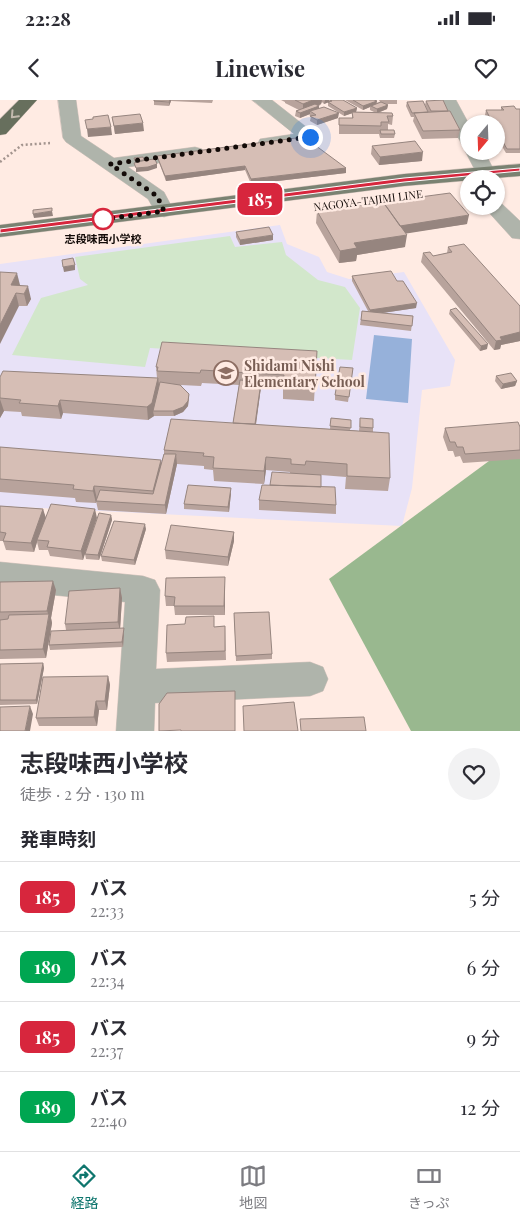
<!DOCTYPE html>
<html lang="ja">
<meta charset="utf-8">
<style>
:root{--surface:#fff;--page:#f2f2f3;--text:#2b2b33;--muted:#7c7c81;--line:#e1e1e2;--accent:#0f766e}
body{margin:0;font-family:"Playfair Display","Noto Sans JP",serif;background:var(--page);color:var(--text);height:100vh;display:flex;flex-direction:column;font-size:19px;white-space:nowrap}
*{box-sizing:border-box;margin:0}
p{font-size:16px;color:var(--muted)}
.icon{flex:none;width:28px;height:28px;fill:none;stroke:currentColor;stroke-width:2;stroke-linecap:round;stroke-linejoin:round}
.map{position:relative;height:631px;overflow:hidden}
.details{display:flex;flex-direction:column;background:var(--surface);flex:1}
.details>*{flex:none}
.badge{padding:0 10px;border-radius:8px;font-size:18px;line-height:32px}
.needle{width:32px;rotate:199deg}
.tools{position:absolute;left:460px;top:15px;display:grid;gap:10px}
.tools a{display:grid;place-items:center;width:45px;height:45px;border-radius:50%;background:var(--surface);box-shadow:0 1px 4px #0004;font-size:25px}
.you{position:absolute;width:25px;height:25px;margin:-12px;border:4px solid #fff;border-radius:50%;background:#1a73e8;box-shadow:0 0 0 8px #1a73e833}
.map>.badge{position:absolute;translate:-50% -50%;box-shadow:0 0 0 2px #fff}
h2{padding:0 20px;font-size:19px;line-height:45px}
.round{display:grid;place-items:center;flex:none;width:52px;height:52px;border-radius:26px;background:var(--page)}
.headline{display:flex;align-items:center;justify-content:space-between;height:85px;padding:0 20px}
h1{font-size:24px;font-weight:700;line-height:38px}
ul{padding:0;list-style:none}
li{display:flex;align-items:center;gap:15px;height:70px;padding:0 20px;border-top:1px solid var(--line)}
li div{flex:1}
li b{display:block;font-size:19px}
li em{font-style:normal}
li .badge{min-width:55px;font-weight:700;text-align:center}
.status{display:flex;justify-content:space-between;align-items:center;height:35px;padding:0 25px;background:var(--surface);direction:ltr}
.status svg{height:14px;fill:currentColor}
header{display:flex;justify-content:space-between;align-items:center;height:65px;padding:0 20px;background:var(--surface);font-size:22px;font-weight:700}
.tabs{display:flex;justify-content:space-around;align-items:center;height:70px;border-top:1px solid var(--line);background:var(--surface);font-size:14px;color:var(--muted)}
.tabs a{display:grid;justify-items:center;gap:2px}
.tabs .selected{color:var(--accent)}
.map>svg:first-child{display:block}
.education{fill:#e8e2f7}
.green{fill:#d2e7cb}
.forest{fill:#99b88f}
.water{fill:#96b1da}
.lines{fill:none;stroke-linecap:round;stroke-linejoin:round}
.minor-casing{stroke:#d9c7c0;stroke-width:1}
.major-casing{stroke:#d9c7c0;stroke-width:1}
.highway-casing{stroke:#d9c7c0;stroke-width:1}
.path{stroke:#a3948e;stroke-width:2.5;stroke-dasharray:2 2.5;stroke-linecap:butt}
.minor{fill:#afb4ab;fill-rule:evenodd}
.major{fill:#7a8272;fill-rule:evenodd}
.highway{fill:#676f5d;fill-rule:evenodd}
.wall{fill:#b8a39c}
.shaded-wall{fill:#96857f}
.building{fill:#d6beb5;stroke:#96857f}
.oneway{stroke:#c2b9ad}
.line{fill:#d7263d;stroke:#fff}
.walk{stroke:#130b08;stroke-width:5;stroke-dasharray:0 9}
.stop-dot{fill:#fff;stroke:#d7263d;stroke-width:2.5}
.labels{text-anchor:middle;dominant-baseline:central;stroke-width:5;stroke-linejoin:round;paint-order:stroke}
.far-street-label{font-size:11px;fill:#130b08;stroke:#ffebe3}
.far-stop-label{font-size:11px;font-weight:bold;fill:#130b08;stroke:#ffebe3}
.education-label{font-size:14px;font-weight:bold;fill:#785e54;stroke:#ffebe3;text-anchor:start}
</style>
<div class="status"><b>22:28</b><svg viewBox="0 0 49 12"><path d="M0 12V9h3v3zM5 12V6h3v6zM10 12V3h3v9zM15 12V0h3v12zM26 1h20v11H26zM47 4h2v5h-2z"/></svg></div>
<header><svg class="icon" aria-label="back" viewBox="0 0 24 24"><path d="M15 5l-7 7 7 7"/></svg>Linewise<svg class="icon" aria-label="heart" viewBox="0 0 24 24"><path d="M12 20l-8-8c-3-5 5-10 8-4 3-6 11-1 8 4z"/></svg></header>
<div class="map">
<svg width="520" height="631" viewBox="0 0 520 631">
<rect width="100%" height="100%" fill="#ffebe3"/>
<path class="education" d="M280,125l7,19 32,13 8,15 22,7 55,-7 51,88 -5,26 -28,4 -10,98 -10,38 -402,-20v-242z"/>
<path class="green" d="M230,136l5,11 47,-5 4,13 32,25 27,7 15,21 -8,52 -202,-12 -5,19 -133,-12 29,-57 47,-13 -8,-6 -5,-22z"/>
<path class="forest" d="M520,338v293h-109l-82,-152z"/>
<path class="water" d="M374,235l38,4 -4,64 -42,-4z"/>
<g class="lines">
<defs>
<path id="minor" d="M58,0h18l5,36 33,22 81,-11 7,2 2,4 -2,4 -74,10 36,25 10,19 -3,4 -7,2 -7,-2 -9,-16 -82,-57 -3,-4z
M252,0h20l47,37 -3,4 -6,1 -43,7 -7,-2 -2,-4 2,-4 34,-5z
M438,0h18l13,24v22l-7,-1 -2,-4z
M467,47l2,4h15l11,21 -3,4h-14l-13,-25z
M496,101l4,1 20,19v18l-8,-1 -29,-32h13z
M0,462l143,14 12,4 5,10 -4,79 154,-7 13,5 5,12 -5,12 -13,5 -155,7 -1,28h-38l9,-129 -125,-12z"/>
<path id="major" d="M520,64v12l-116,10 -404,51v-12l404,-51z"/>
<path id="highway" d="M19,0h18l-31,34 -6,1v-16z"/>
</defs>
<use href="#minor" class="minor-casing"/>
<use href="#major" class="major-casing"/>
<use href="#highway" class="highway-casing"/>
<path class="path" d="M0,62l22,-17 28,-2"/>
<use href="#minor" class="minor"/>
<use href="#major" class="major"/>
<use href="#highway" class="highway"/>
</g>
<path class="wall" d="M150,0h63l-1,3 -41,-2 -2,5 -15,-1v-5z
M281,0h62l14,8 -1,4 20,1 -6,-3v-3l-7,3 -18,-10h29l3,1 -1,2 4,-1 -1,-2h18v4h-11l2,1 -1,4 -9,4 15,3 -1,9 -4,-1v6l7,4 -1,4h-14l-1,-4h-40v-16h13v-5l-8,3 -16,-10v-4h1l-5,2 -2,-2 -1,2 -2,2v2l19,10 -21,7 -7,-4 1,-5 -2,-1 1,-1 -10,4 -5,-2 1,-5 3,-1 -14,-7v-1z
M426,1l22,10 12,19 -2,8 -36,1 -9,-18 1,-4h-3l-5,-11 1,-4 21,10 -3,-7z
M501,7l15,2h4v44h-14l-10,-17v-12h-6l-5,-9 1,-5h15z
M112,17l32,14 -29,3z
M372,46l50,15 -43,4 -8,-11z
M157,56l189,12v5l-95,11 -6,-14 -79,11 -8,-21z
M362,101l21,1 84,22 -62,9v14l-48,8 -1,6 -17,2 -23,-40 1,-12 45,-6z
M236,132l37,8 -33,5 -4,-8z
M448,147l72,59v35l-19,4 -1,4 -6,1 -73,-88 2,-9 10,3 14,-3z
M0,172l20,13 11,14 -4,7h-8z
M352,176l45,5 19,27 -34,5 31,3 -2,15 -51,-6 2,-14h6l-16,-30z
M450,210l37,39 -7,2 -31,-37z
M317,251l-3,50 -31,-2v-11l-22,-1 -5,38 74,4 1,-11 20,2 -1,10 9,1 1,-13 13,10v4l17,46 -2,13 -43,-2 1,-12 -25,-2v12l15,18v9l-77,-4v-10l11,-15 20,-12v-1l-24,-2 -2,14 -50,-3 -1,-11 -9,-1v-3l-27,-2 -11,50 -68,-4 -2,-9v2l-20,-1 -1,-4 -75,-6v-45l161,17 3,-10v-4l69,-27 6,-38 -37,-2 -1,3 -20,-1 8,14 -1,7 -5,6 -9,4h-20l-6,4 -85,-7 -2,6 -39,-3 -1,-4 -17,-1 -4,7v-41l157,1 -1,-11z
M353,268l-5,34 -13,-2v-5z
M496,276l21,5 -2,5 -14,3 -6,-8z
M520,327v32l-57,4 -3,-7 -5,1 -2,-6h-5l-5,-14 2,-9z
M231,393l-2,19 -45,-3v-5z
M0,406l43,3 2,9 50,-9 -12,51 -33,-4 -2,-6h-9l-2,-8 -3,10 -28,-2 -3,-9h-3z
M111,415l1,5 -13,40 -13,-1 -1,-5z
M146,429l-11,36 -33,-4 -1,-5z
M234,432v9l-6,25 -62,-7 -1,-9z
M0,482l56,8 -5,28 1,5 -6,35 -46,1z
M225,486v29h-50l-1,-9h-8l-1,-10z
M120,488l2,10 -2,30 4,5 -1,14 -73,3 -1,-5 17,-15 -1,-6z
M234,513l38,41v5l-36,2z
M225,526l1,34 -59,2 -1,-9 49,-26z
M43,563l1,5 -7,36 -37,1v-41z
M108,576l2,9 -3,25h-8l-2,16h-58l-3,-8z"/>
<path class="shaded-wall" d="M170,0h1v1l-2,5v-4z
M313,0h9l-1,4 -18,8v-8z
M325,0h4v2l-5,2z
M377,1l-1,5h-5l-1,1 -7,3v-4z
M388,5l-1,4 -10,4v-4z
M319,6v4l-9,1v3l-10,4v-5z
M357,8l-1,4 -12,4v-4z
M339,13l-1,5 -21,7v-5z
M143,23l1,8 -29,3 -1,-8z
M111,27l1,8 -24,2 -1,-8z
M423,52l-1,9 -43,4 1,-8z
M157,64v4l-9,3 -12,1v-4z
M245,66v4l-79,11 -1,-5z
M346,68v5l-95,11v-5z
M52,111l1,5 -19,2 -1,-4z
M469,115l-2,9 -70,11 1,-9z
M273,135v5l-33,5v-5z
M407,135l-2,12 -48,8 -1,6 -17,2 1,-12 14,-8z
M75,165v5l-11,2 -1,-5z
M17,173l3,12 -4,9 3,12 -19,38v-19l11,-40z
M28,186l3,13 -4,7 -3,-12z
M417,203l-1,5 -47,7 1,-5z
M520,232v9l-19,4 -1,4 -6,1 2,-9 4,-4z
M488,244l-1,5 -7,2 1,-5z
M158,278l2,13 -7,20 1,5 -6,4 -1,-13z
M517,281l-2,5 -14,3 2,-5z
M261,282v5l-7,50v-5z
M189,294l-1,12 -5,6 -9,4 -1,-5z
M0,299l4,12 -4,7z
M60,300l3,13 -2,6 -3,-13z
M176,354l1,10 -11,50 -1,-9z
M266,357v13l-2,14v-13z
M161,360l1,13 -7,31 -2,-13z
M94,386l3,13 -1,4 -3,-12z
M231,388v5l-2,19 -1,-5z
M43,409l3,9 -9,22v2l-3,10 -3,-9z
M95,409l2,9 -14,42 -2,-9z
M111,415l1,5 -13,40 -1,-5z
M145,424l1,5 -11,36 -1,-5z
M234,432v9l-6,25v-9z
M225,477v38l-1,-9z
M53,481l3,9 -5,28 1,5 -6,35 -3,-9 6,-33 -2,-5z
M120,488l2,10 -2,33 -2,-9z
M124,528v5l-1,14 -1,-5z
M43,563l1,5 -7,36 -1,-4z
M108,576l2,9 -3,25 -2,-9z
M96,601l3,9 -2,16 -3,-9z
M30,606l3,8 -3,17h-5z"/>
<path class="building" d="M154,0h16l-1,2 -15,-1z
M295,0h18l-10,4z
M330,0h13l14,8 -13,4 -16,-10 4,-1z
M353,0h21l3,1 -14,5z
M443,0l5,11h-17l-5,-10z
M423,1l5,11 -16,1 -5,-11z
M381,2l7,3 -11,4 -6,-3z
M315,4l4,2 -19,7 -4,-2z
M514,6l2,3h4v40h-13l-11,-19v-6h-3l-7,-14h18l-3,-3z
M324,7l15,6 -22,7 -7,-4 6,-1 -6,-4z
M450,11l10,19 -37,1 -9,-18z
M352,12l40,1 1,3h-6l2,6h-8v4l-42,-1v-7h14z
M140,14l3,9 -29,3 -2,-9z
M108,15l3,12 -24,2 -2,-9 8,-1v-2z
M380,30h14l1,4h-14z
M304,37l42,31 -95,11 -6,-13 -80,10 -8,-20z
M415,41l8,11 -43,5 -8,-11z
M143,57l1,3 -9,1 -1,-3z
M155,59l2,5 -9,3 -12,1 -2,-5 12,-3z
M450,93l19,22 -69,11 -17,-24z
M381,99l26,36 -53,8 3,5 -17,3 -23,-40 47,-6 -2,-4z
M52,108v3l-19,3v-4z
M269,127l4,8 -33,5 -4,-8z
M464,144l56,62v26l-20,5 2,3 -6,1 -73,-88 7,-1 3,4 19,-4 -4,-5z
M73,158l2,7 -12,2 -1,-7z
M391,171l6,10h6l14,22 -47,7 -18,-34z
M0,172l17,1 -6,12 17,1 -4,8 -8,-1 -16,32z
M456,208l32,36 -7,2 -31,-36z
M362,211l51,5 -1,10 -51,-6z
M162,242l155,9 -2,37 -32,-2 1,-11 -83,-5 -1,3 -43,-2 1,-4h-2z
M340,267l13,1 -4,29 -14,-2z
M3,271l155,7 -6,25 -5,4 -87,-7 -2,6 -39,-3 2,-3 -21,-2v-21z
M511,273l6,8 -14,3 -7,-8z
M240,280l21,2 -6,42 -22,-1z
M160,282l20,3 9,9 -1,7 -5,6 -10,4h-20z
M331,318l20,2v8l-21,-2z
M360,318l13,1v9l-13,-1z
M171,319l218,14 1,45 -43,-2v-12l-41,-3 -1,4 -14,-1v-5l-25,-2 -2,14 -51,-3 1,-11 -11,-1 1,-3 -40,-3z
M518,322l2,5v23l-55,4 -2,-7h-6l-2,-5h-5l-5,-14z
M0,347l161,13 -8,31 -59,-5 -1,5 -20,-2 1,-4 -74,-6z
M164,354h12l-11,51 -69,-4 4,-11 53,4z
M272,372l49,3v12l-51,-2z
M188,385l43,3 -3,19 -44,-3z
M262,385l73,2 1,18 -77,-5z
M51,404l44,5 -14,42 -34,-4 2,-6 -12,-1z
M0,406l43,3 -12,34 -28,-2 3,-8 -6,-1z
M99,413l12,2 -13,40 -13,-1z
M114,421l31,3 -11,36 -33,-4z
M171,425l63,7 -6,25 -63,-7z
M225,477l-1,29h-50l1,-9 -10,-1 1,-18z
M53,481l-6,30 -47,1v-30z
M120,488l-2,34 -53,2 4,-33z
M269,512l3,42 -36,2 -2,-43z
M49,514l-6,35 -43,1v-30l8,-1 1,-4z
M214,516v11l11,-1v25l-59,2 1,-28 18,-1 1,-7z
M124,528l-2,14 -73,3 2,-14z
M43,563l-7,37h-36v-36z
M108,576l-3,25h-9l-2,16 -58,1 7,-41z
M235,591v40h-54v-1l-22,1v-27l8,-11z
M294,602l4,29h-54l-1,-25z
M30,606l-5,25h-25v-24z
M364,617l2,14h-65l-1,-12z"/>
<defs><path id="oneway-chevron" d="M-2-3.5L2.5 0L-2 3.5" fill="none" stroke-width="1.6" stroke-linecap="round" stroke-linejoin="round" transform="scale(1.25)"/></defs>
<use class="oneway" href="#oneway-chevron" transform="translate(14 15) rotate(133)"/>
<path class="line" d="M520,68v3l-116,11 -404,51v-4l404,-51z"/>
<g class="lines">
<path class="walk" d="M103,119l-4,1 65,-9 -7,-15 -47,-32 200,-27"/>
</g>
<defs>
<symbol id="school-ring" viewBox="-11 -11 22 22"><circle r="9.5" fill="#ffebe3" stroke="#8d6e63" stroke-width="1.5"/><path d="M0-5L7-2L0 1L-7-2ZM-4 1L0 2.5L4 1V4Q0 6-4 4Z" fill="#8d6e63"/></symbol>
</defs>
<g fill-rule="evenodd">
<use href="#school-ring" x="212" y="259" width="28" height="28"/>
</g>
<circle class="stop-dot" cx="103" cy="119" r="10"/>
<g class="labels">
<g class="far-street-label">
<text transform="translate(368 100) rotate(-7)">NAGOYA-TAJIMI LINE</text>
</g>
<g class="far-stop-label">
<text x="103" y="138">志段味西小学校</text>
</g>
<g class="education-label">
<text x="244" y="265">Shidami Nishi<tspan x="244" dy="16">Elementary School</tspan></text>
</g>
</g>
</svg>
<div class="tools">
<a><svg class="needle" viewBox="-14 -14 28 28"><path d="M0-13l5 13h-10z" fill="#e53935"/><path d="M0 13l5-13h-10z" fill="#7c7c81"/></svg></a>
<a><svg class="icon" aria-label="locate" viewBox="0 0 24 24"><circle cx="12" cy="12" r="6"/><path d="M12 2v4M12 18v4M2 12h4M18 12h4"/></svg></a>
</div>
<div class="you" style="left:310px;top:37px"></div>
<b class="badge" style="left:260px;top:99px;background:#d7263d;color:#fff">185</b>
</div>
<section class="details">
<div class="headline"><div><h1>志段味西小学校</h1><p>徒歩 · 2 分 · 130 m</p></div><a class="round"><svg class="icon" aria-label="heart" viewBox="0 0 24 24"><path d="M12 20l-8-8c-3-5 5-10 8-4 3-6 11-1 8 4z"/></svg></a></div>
<h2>発車時刻</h2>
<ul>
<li><span class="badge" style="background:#d7263d;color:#fff">185</span><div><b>バス</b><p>22:33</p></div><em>5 分</em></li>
<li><span class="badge" style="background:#00a651;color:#fff">189</span><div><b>バス</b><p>22:34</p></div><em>6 分</em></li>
<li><span class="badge" style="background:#d7263d;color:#fff">185</span><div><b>バス</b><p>22:37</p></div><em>9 分</em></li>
<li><span class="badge" style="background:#00a651;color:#fff">189</span><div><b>バス</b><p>22:40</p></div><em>12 分</em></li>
</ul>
</section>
<nav class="tabs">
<a class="selected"><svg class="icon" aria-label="directions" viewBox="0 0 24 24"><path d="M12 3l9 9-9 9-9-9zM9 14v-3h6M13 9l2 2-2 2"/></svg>経路</a>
<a><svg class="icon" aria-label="map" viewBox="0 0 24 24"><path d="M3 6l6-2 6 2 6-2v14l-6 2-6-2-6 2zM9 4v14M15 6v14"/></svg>地図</a>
<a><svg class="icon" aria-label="tickets" viewBox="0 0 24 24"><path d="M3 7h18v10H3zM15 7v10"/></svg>きっぷ</a>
</nav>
